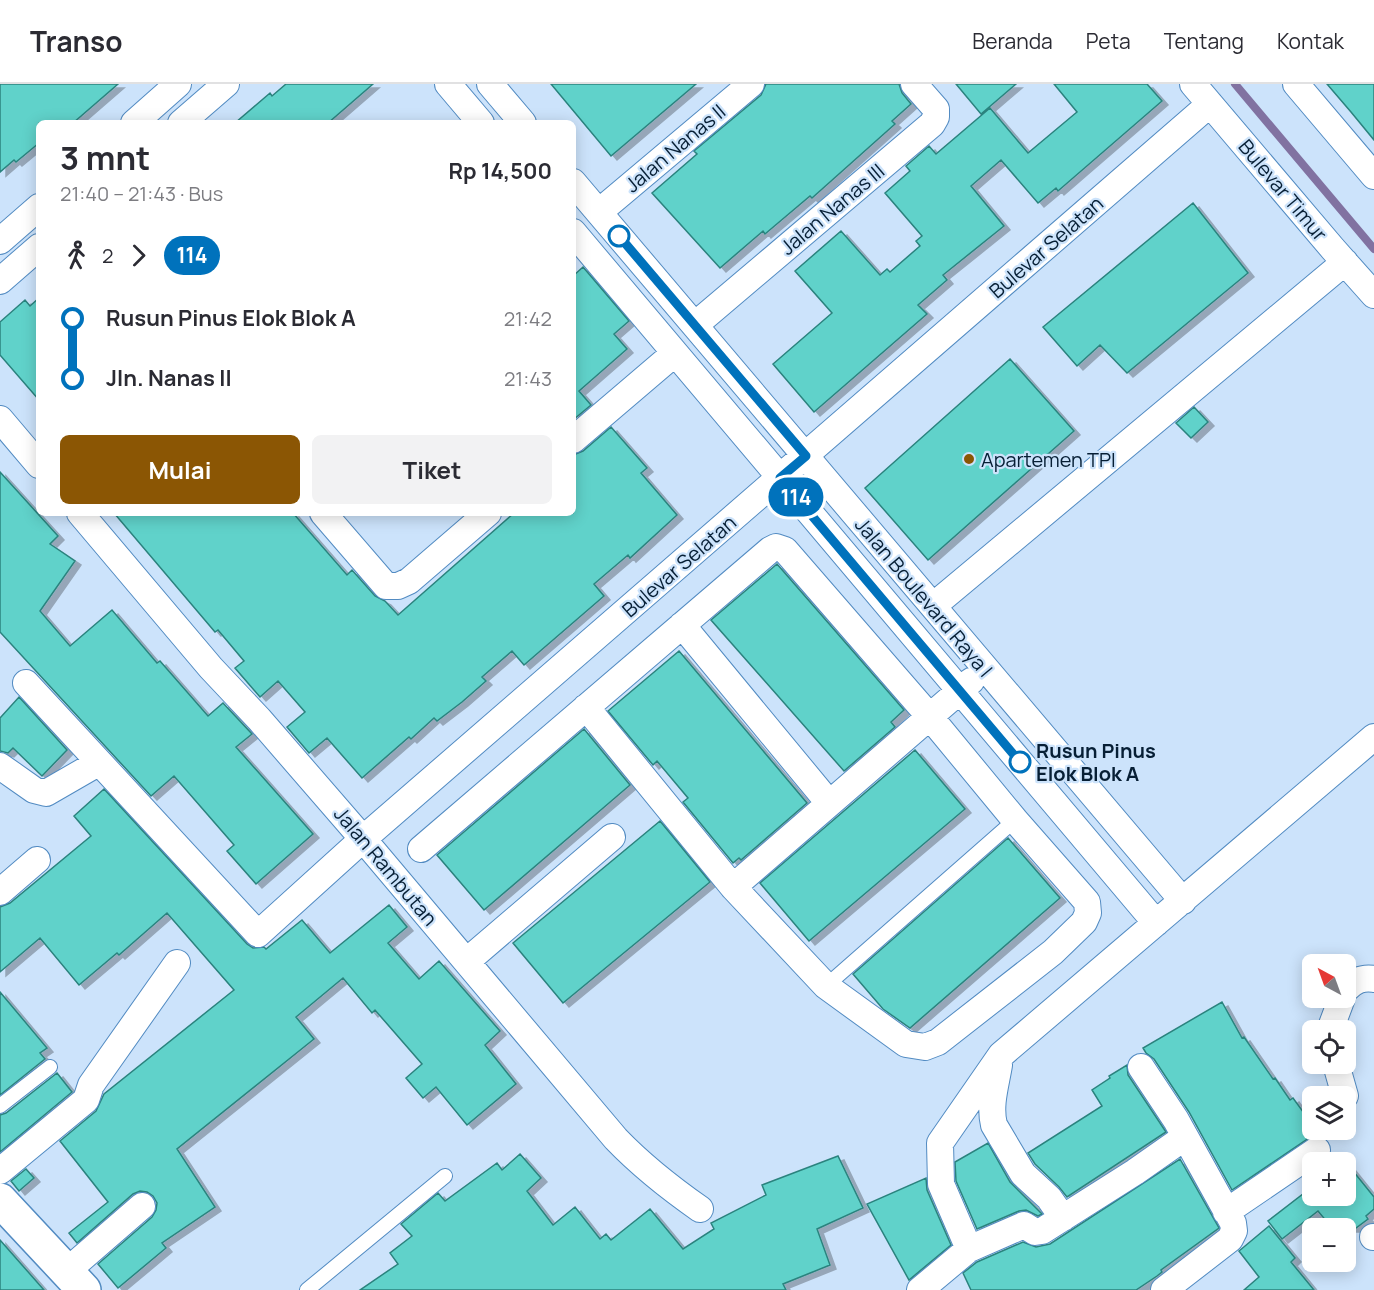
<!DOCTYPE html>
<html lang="id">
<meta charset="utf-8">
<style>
:root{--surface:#fff;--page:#f2f2f3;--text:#2b2b33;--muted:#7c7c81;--line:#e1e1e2;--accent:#8b5604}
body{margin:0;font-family:Manrope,sans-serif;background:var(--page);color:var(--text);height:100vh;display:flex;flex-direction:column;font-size:22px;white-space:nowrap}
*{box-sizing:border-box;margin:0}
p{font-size:20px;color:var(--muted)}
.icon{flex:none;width:33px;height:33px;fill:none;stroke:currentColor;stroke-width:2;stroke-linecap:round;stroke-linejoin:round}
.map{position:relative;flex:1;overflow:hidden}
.panel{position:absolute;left:36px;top:36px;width:540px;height:396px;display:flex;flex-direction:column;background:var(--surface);border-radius:9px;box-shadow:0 3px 15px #0003}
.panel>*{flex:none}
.badge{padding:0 12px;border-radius:20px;font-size:21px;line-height:39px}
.needle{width:39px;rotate:319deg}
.fabs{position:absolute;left:1302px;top:870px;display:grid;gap:12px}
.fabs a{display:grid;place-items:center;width:54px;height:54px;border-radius:9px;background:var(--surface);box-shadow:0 3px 15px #0003;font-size:30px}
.map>.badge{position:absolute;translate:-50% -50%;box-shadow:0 0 0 3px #fff}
.legs{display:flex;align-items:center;gap:9px;height:66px;padding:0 24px;font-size:20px}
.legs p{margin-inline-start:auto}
.headline{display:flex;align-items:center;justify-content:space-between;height:102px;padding:0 24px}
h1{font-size:33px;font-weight:700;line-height:45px}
.action{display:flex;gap:12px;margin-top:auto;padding:12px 24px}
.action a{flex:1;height:69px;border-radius:9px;background:var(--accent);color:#fff;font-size:24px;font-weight:700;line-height:69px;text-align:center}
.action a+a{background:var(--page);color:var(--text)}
ul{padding:0 24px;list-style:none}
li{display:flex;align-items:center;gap:21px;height:60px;font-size:22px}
li i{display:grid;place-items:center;width:9px;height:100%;margin:0 8px;background:currentColor}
li i::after{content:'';width:15px;height:15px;margin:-8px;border:4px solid;border-radius:50%;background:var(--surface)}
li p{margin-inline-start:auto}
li:first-child i{background:linear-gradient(#0000 50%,currentColor 0)}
li:last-child i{background:linear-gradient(currentColor 50%,#0000 0)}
header{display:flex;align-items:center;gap:36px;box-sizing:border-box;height:84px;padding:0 30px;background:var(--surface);border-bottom:2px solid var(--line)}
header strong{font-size:28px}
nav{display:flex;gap:33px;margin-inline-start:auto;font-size:21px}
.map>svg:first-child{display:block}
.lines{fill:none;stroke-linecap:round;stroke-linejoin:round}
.stream{stroke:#8172a1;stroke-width:8}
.building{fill:#61d2ca;stroke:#2b837e;stroke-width:1.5;filter:url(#shadow)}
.lane-casing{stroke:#528bc2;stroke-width:16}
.street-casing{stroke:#528bc2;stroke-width:28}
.secondary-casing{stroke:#528bc2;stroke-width:36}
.lane{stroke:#fff;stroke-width:14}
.street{stroke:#fff;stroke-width:26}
.secondary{stroke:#fff;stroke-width:33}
.line-1-casing{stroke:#fff;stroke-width:14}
.line-1{stroke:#0072bc;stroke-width:9}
.stop-1-dot{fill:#fff;stroke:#0072bc;stroke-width:3}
.poi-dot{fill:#8b5604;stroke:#cce3fb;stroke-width:2}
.labels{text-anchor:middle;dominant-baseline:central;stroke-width:4.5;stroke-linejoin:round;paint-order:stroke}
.street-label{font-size:20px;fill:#071f35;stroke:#cce3fb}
.poi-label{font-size:20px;fill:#071f35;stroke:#cce3fb;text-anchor:start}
.stop-label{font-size:20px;font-weight:bold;fill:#071f35;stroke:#cce3fb;text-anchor:start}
</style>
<header>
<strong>Transo</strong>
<nav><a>Beranda</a><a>Peta</a><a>Tentang</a><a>Kontak</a></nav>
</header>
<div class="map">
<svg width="1374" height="1206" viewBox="0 0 1374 1206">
<defs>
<filter id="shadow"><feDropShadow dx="6" dy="4" stdDeviation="0" flood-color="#0004"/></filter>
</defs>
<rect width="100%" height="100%" fill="#cce3fb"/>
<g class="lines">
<path class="stream" d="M1235,0l139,165"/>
</g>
<path class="building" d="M0,0h118l-45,39h-34v20l-23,19 -2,-2 -14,12z
M286,0h87l-45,39h-93l35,-30 2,3z
M551,0h145l-85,72z
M766,0h133l3,9 9,11 -19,17 3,3 -83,74 -2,-2 -45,38 -2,-3 -43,37 -68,-75 45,-39 -3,-3 67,-56z
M956,0h60l-35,30z
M1054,0h93l15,17 -104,90 -2,-3 -18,15 -37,-43 -30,26 33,40 -61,49 4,5 -29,25 9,9 -113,98 -41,-48 59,-51 -37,-42 46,-40 39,44 7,-6 3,3 30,-26 -4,-5 6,-5 -37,-43 25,-22 -4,-5 23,-20 7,8 54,-46 38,45 49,-41z
M1327,0h47v56l-23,-28z
M1193,119l55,70 -121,100 -27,-28 -23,21 -34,-39z
M583,183l46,54 -15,13 13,15 -48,42 12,14 -18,15v-144z
M39,214v102l-39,-45v-33l25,-22 5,6z
M1010,275l64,72 -146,129 -63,-72z
M1194,323l14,15 -17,16 -15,-15z
M611,343l36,41 -6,5 36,42 -47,43 -2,-3 -34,29 10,12 -80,69 -12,-14 -30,26 4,4 -24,21 -25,19 -3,-3 -23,21 -2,-2 -47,41 -35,-40 -18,15 -22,-26 18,-15 -27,-31 -18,16 -25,-29 9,-7 -26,-31 -3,2 -101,-119h179l54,62 5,-5 23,26 10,5 13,14 116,-102h59v-58l10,-4z
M0,388l58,64 -8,8 25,17 -35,50 30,35 42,-36 45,53 3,-2 48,55 15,-13 29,31 -16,13 77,87 -57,50 -29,-33 7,-6 -60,-69 -23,20 -151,-164z
M777,480l127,146 -13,12 4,5 -51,44 -133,-151z
M679,567l128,152 -66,57 -2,-2 -6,5 -50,-61 5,-4 -31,-37 -4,4 -45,-54z
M19,613l48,53 -25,26 -29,-28 -5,5 -8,-2v-33z
M584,645l46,56 -146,125 -47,-55z
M915,666l50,59 -156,132 -49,-58z
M104,705l143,155 6,4 11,-1 2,2 36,-29 28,33 59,-48 18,22 -19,16 31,36 20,-18 61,70 -15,14 31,39 -49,41 -31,-38 -13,11 -17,-20 16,-14 -47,-54 -3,3 -29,-35 -47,39 18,22 -137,110 38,58 -53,36 4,5 -48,40 -20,-24 54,-47 4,-7 1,-7 -4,-7 -6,-4 -7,-1 -7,3 -56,49 -8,-10 39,-31 -48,-61 36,-30 8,-17 130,-104 -67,-77 -48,42 -2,-2 -38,32 -39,-47 -40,34v-65l10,-4 81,-67 -17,-20z
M660,737l50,61 -147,121 -50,-60z
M1008,754l52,60 -150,130 -27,-19 -30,-35z
M0,908l47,56 -7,5 5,6 -45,36z
M1222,918l20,36 2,-1 29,42 2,-1 15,22 3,-2 19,26v6h5l4,4 -12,4 -77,52 -43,-78 -35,-53 -8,-6 -3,-5z
M1127,981l1,10 38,57 -99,65 -8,-10 -24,-23 -7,-11 74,-47 -10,-16 18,-12 -1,-2z
M57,989l15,19 -72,60v-37l6,-2z
M988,1059l22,39 32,32 -4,2 -12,-6 -7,1 -42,18 -21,-48 -1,-19z
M520,1070l21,24 -14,13 26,34 22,-18 25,32 6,-5 5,6 39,-31 33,40 31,-20 -3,-6 55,-28 -4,-10 76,-29 25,52 -46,21 13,36 -47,19 3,6h-426l38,-26 -8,-11 22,-17 -11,-12 37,-31 7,8 52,-38 5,7z
M1180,1075l39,69 -58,42 1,2 -5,4 -21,14h-165l-8,-17 14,-11 46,-20 13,5 14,-3z
M1345,1077l29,36v12l-8,7 2,3 -12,9h-24l-14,-17 -36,28 -14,-18 44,-34v9h34z
M26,1085l8,9 -15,13 -8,-10z
M926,1094l1,12 24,55 -42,35 -42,-76z
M1269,1142l26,32 -4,4 23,28h-70l15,-13 -20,-26z
M0,1156l44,50h-44z"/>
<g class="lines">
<defs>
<path id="lane" d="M826,902l189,-166
M0,1022l50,-39
M307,1206l138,-114"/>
<path id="street" d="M448,0l33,39
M490,0l33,39
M1193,0l140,165 41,46
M1296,0l78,92
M134,39l44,-39
M181,39l45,-39
M573,98l610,719
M599,128l152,-128
M573,148l583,691
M0,157l39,-34
M0,197l39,-34
M695,241l237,-201 4,-7v-8l-22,-25
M0,335l39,46
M573,356l102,-87
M80,429l131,155 48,51 104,120 253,300c26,27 54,49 84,70
M323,429l63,73h12l11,-5 79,-68
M933,522l412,-344
M682,541l147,178
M26,599l232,251 105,-95 847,-735
M0,682l34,24 12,3 52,-30
M421,765l349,-299 6,-3 9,3 145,167 85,103 72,82 1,11 -4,9 -31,30 -115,90 -13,5 -19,-3 -80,-58 -93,-99 -147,-180
M733,803l238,-206
M0,808l37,-32
M467,877l145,-124
M1346,905c8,-8 16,-12 28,-10
M1330,946l12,-32
M1336,980l9,32
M999,981c-3,19 -10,40 -5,60l29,49 26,24 14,20
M1141,983l35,53 57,103 1,8 -4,8 -66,51
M0,1087l86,-71 5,-15 86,-122
M1226,1128l91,-62
M1373,1153h1
M969,1165l-28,-65 -1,-41 61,-88 373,-318
M67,1187l75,-65
M920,1206l49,-41 55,-24 11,7 7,-1 93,-59 50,-35"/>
<path id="secondary" d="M0,1116l84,90"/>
</defs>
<use href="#lane" class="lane-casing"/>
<use href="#street" class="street-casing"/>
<use href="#secondary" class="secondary-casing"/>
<use href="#lane" class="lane"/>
<use href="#street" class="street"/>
<use href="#secondary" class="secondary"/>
</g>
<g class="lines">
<defs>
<path id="line-1" d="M619,152l187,220 -26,22 240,284"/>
</defs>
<use href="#line-1" class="line-1-casing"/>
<use href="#line-1" class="line-1"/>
</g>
<g class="stop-1-dot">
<circle cx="619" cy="152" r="10"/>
<circle cx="1020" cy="678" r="10"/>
</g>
<circle class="poi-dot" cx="969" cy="375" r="6"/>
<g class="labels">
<g class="street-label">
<text transform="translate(675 64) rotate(-40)">Jalan Nanas II</text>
<text transform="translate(1283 106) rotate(50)">Bulevar Timur</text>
<text transform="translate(832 125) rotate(-40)">Jalan Nanas III</text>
<text transform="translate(1046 163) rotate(-41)">Bulevar Selatan</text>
<text transform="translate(679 482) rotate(-41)">Bulevar Selatan</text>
<text transform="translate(924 513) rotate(50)">Jalan Boulevard Raya I</text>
<text transform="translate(386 782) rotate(50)">Jalan Rambutan</text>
</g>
<g class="poi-label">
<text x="981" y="375">Apartemen TPI</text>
</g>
<g class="stop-label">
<text x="1036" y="666">Rusun Pinus<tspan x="1036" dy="23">Elok Blok A</tspan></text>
</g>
</g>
</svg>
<div class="fabs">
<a><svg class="needle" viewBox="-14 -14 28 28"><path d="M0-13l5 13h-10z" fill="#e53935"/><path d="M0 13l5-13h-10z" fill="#7c7c81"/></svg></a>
<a><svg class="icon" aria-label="locate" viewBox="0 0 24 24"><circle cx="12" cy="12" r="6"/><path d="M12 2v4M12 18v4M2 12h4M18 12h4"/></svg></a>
<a><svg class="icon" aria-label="layers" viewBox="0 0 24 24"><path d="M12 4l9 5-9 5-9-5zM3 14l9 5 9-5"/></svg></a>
<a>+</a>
<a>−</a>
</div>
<b class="badge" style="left:796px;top:413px;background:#0072bc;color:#fff">114</b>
<section class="panel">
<div class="headline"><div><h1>3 mnt</h1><p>21:40 – 21:43 · Bus</p></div><b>Rp 14,500</b></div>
<div class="legs"><svg class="icon" aria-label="walk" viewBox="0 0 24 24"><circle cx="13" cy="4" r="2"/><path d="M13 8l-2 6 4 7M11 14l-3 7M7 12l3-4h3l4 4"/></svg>2<svg class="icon" aria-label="forward" viewBox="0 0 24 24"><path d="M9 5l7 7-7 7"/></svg><b class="badge" style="background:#0072bc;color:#fff">114</b></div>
<ul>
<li><i style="color:#0072bc"></i><b>Rusun Pinus Elok Blok A</b><p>21:42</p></li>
<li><i style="color:#0072bc"></i><b>Jln. Nanas II</b><p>21:43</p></li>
</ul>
<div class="action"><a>Mulai</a><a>Tiket</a></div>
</section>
</div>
